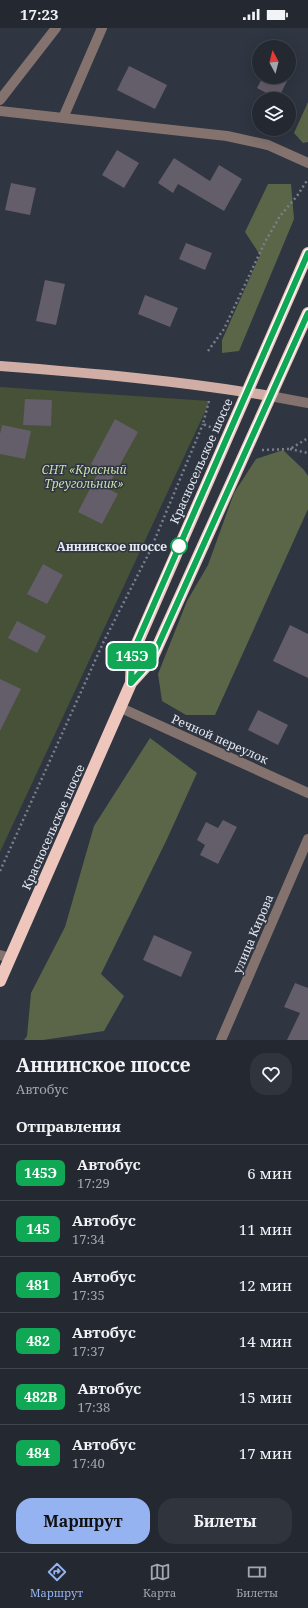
<!DOCTYPE html>
<html lang="ru">
<meta charset="utf-8">
<style>
:root{--surface:#232831;--page:#2f343d;--text:#f1f3f6;--muted:#a3a6ab;--line:#40444d;--accent:#95b2f1}
body{margin:0;font-family:"Noto Serif",serif;background:var(--page);color:var(--text);height:100vh;display:flex;flex-direction:column;font-size:15px;white-space:nowrap}
*{box-sizing:border-box;margin:0}
p{font-size:13px;color:var(--muted)}
.icon{flex:none;width:22px;height:22px;fill:none;stroke:currentColor;stroke-width:2;stroke-linecap:round;stroke-linejoin:round}
.map{position:relative;height:1012px;overflow:hidden}
.side{display:flex;flex-direction:column;background:var(--surface);flex:1}
.side>*{flex:none}
.badge{padding:0 8px;border-radius:6px;font-size:14px;line-height:26px}
.needle{width:26px;rotate:353deg}
.tools{position:absolute;left:252px;top:12px;display:grid;gap:8px}
.tools a{display:grid;place-items:center;width:44px;height:44px;border-radius:50%;background:var(--surface);box-shadow:0 4px 16px #0002,0 0 0 1px var(--line);font-size:20px}
.map>.badge{position:absolute;translate:-50% -50%;box-shadow:0 0 0 2px #fff}
h2{padding:0 16px;font-size:15px;line-height:36px}
.round{display:grid;place-items:center;flex:none;width:42px;height:42px;border-radius:16px;background:var(--page)}
.head{display:flex;align-items:center;justify-content:space-between;height:68px;padding:0 16px}
h1{font-size:19px;font-weight:700;line-height:30px}
.button{display:flex;gap:8px;margin-top:auto;padding:8px 16px}
.button a{flex:1;height:46px;border-radius:16px;background:var(--accent);color:#111;font-size:16px;font-weight:700;line-height:46px;text-align:center}
.button a+a{background:var(--page);color:var(--text)}
ul{padding:0;list-style:none}
li{display:flex;align-items:center;gap:12px;height:56px;padding:0 16px;border-top:1px solid var(--line)}
li div{flex:1}
li b{display:block;font-size:15px}
li em{font-style:normal}
li .badge{min-width:44px;font-weight:700;text-align:center}
.status{display:flex;justify-content:space-between;align-items:center;height:28px;padding:0 20px;background:var(--surface);direction:ltr}
.status svg{height:11px;fill:currentColor}
.tab-bar{display:flex;justify-content:space-around;align-items:center;height:56px;border-top:1px solid var(--line);background:var(--surface);font-size:11px;color:var(--muted)}
.tab-bar a{display:grid;justify-items:center;gap:2px}
.tab-bar .selected{color:var(--accent)}
.map>svg:first-child{display:block}
.green{fill:#475137}
.forest{fill:#5b6648}
.building{fill:#645d6a}
.lines{fill:none;stroke-linecap:round;stroke-linejoin:round}
.path{stroke:#7a7f8a;stroke-width:2.5;stroke-dasharray:2 3;stroke-linecap:butt}
.minor{stroke:#83726e;stroke-width:10}
.major{stroke:#d0aea6;stroke-width:10}
.highway{stroke:#eec6bc;stroke-width:12}
.line-casing{stroke:#fff;stroke-width:9}
.line{stroke:#10a855;stroke-width:6}
.stop-dot{fill:#fff;stroke:#10a855;stroke-width:2}
.labels{text-anchor:middle;dominant-baseline:central;stroke-width:3;stroke-linejoin:round;paint-order:stroke}
.street-label{font-size:12px;fill:#e4e8f0;stroke:#2f3541}
.park-label{font-size:12px;font-style:italic;fill:#cadfa7;stroke:#2f3541}
.stop-label{font-size:12px;font-weight:bold;fill:#e4e8f0;stroke:#2f3541;text-anchor:end}
</style>
<div class="status"><b>17:23</b><svg viewBox="0 0 49 12"><path d="M0 12V9h3v3zM5 12V6h3v6zM10 12V3h3v9zM15 12V0h3v12zM26 1h20v11H26zM47 4h2v5h-2z"/></svg></div>
<div class="map">
<svg width="308" height="1012" viewBox="0 0 308 1012">
<rect width="100%" height="100%" fill="#2f3541"/>
<path class="green" d="M0,359l210,14 -210,451z"/>
<path class="forest" d="M308,74v40l-5,1 -9,-10z
M268,156h23l3,35 -55,132 -17,2v-13l38,-85 -15,-23z
M283,422l21,20 4,6v33l-93,206h-29l-24,-14 -4,-27 29,-73 21,-36 26,-72 22,-34z
M150,710l47,35 -30,66 -66,135 23,22 -20,35 -61,9h-19l3,-4 4,-43 34,-66 29,-101z"/>
<path class="building" d="M129,38l38,19 -12,24 -38,-19z
M263,49h26l-11,22 -21,-11z
M117,122l22,13 -15,25 -22,-13z
M174,130l36,23 9,-16 23,14 -18,32 -46,-27 -5,9 -15,-10z
M11,155l25,5 -6,27 -25,-5z
M186,215l26,10 -7,17 -26,-11z
M45,252l20,4 -9,41 -20,-4z
M145,267l33,13 -8,19 -32,-13z
M25,371l27,1 -1,26 -28,-1z
M115,391l23,13 -31,56 11,6 -16,30 -24,-12 22,-43 -9,-5z
M2,397l29,6 -6,28 -25,-5v-20z
M43,536l20,11 -16,29 -20,-10z
M17,593l29,15 -9,17 -29,-15z
M290,597l18,9v44l-35,-17z
M0,651l21,10 -21,42z
M258,682l30,15 -10,20 -30,-15z
M223,792l14,7 -19,37 -18,-9 5,-10 -8,-5 9,-18 12,6z
M154,907l38,17 -11,25 -38,-17z
M295,955l13,5v52h-21l13,-27 -16,-6z"/>
<g class="lines">
<path class="path" d="M208,323l16,-22 41,-87 15,-26 17,-20 11,-17
M209,373l-6,23 12,5
M290,421l18,4
M262,422l28,-1 18,-11
M0,843l104,-230 46,-90 53,-127"/>
<path class="minor" d="M0,72l56,-72
M0,83l63,7 39,-90
M63,90l164,18 41,9 40,18
M270,368l38,7
M121,680l187,85
M0,927l10,3
M221,1012l87,-201"/>
<path class="major" d="M0,338c91,7 181,15 270,30"/>
<path class="highway" d="M131,655l1,-28 176,-402
M0,953l131,-298 20,-22 157,-348"/>
</g>
<g class="lines">
<defs>
<path id="line" d="M308,225l-176,401 -1,29 20,-22 157,-348"/>
</defs>
<use href="#line" class="line-casing"/>
<use href="#line" class="line"/>
</g>
<circle class="stop-dot" cx="179" cy="518" r="8"/>
<g class="labels">
<g class="street-label">
<text transform="translate(201 433) rotate(-66)">Красносельское шоссе</text>
<text transform="translate(220 711) rotate(24)">Речной переулок</text>
<text transform="translate(53 799) rotate(-66)">Красносельское шоссе</text>
<text transform="translate(253 906) rotate(-67)">улица Кирова</text>
</g>
<g class="park-label">
<text x="84" y="441">СНТ «Красный<tspan x="84" dy="14">Треугольник»</tspan></text>
</g>
<g class="stop-label">
<text x="167" y="518">Аннинское шоссе</text>
</g>
</g>
</svg>
<div class="tools">
<a><svg class="needle" viewBox="-14 -14 28 28"><path d="M0-13l5 13h-10z" fill="#e53935"/><path d="M0 13l5-13h-10z" fill="#a3a6ab"/></svg></a>
<a><svg class="icon" aria-label="layers" viewBox="0 0 24 24"><path d="M12 4l9 5-9 5-9-5zM3 14l9 5 9-5"/></svg></a>
</div>
<b class="badge" style="left:132px;top:628px;background:#10a855;color:#fff">145Э</b>
</div>
<section class="side">
<div class="head"><div><h1>Аннинское шоссе</h1><p>Автобус</p></div><a class="round"><svg class="icon" aria-label="heart" viewBox="0 0 24 24"><path d="M12 20l-8-8c-3-5 5-10 8-4 3-6 11-1 8 4z"/></svg></a></div>
<h2>Отправления</h2>
<ul>
<li><span class="badge" style="background:#10a855;color:#fff">145Э</span><div><b>Автобус</b><p>17:29</p></div><em>6 мин</em></li>
<li><span class="badge" style="background:#10a855;color:#fff">145</span><div><b>Автобус</b><p>17:34</p></div><em>11 мин</em></li>
<li><span class="badge" style="background:#10a855;color:#fff">481</span><div><b>Автобус</b><p>17:35</p></div><em>12 мин</em></li>
<li><span class="badge" style="background:#10a855;color:#fff">482</span><div><b>Автобус</b><p>17:37</p></div><em>14 мин</em></li>
<li><span class="badge" style="background:#10a855;color:#fff">482В</span><div><b>Автобус</b><p>17:38</p></div><em>15 мин</em></li>
<li><span class="badge" style="background:#10a855;color:#fff">484</span><div><b>Автобус</b><p>17:40</p></div><em>17 мин</em></li>
</ul>
<div class="button"><a>Маршрут</a><a>Билеты</a></div>
</section>
<nav class="tab-bar">
<a class="selected"><svg class="icon" aria-label="directions" viewBox="0 0 24 24"><path d="M12 3l9 9-9 9-9-9zM9 14v-3h6M13 9l2 2-2 2"/></svg>Маршрут</a>
<a><svg class="icon" aria-label="map" viewBox="0 0 24 24"><path d="M3 6l6-2 6 2 6-2v14l-6 2-6-2-6 2zM9 4v14M15 6v14"/></svg>Карта</a>
<a><svg class="icon" aria-label="tickets" viewBox="0 0 24 24"><path d="M3 7h18v10H3zM15 7v10"/></svg>Билеты</a>
</nav>
